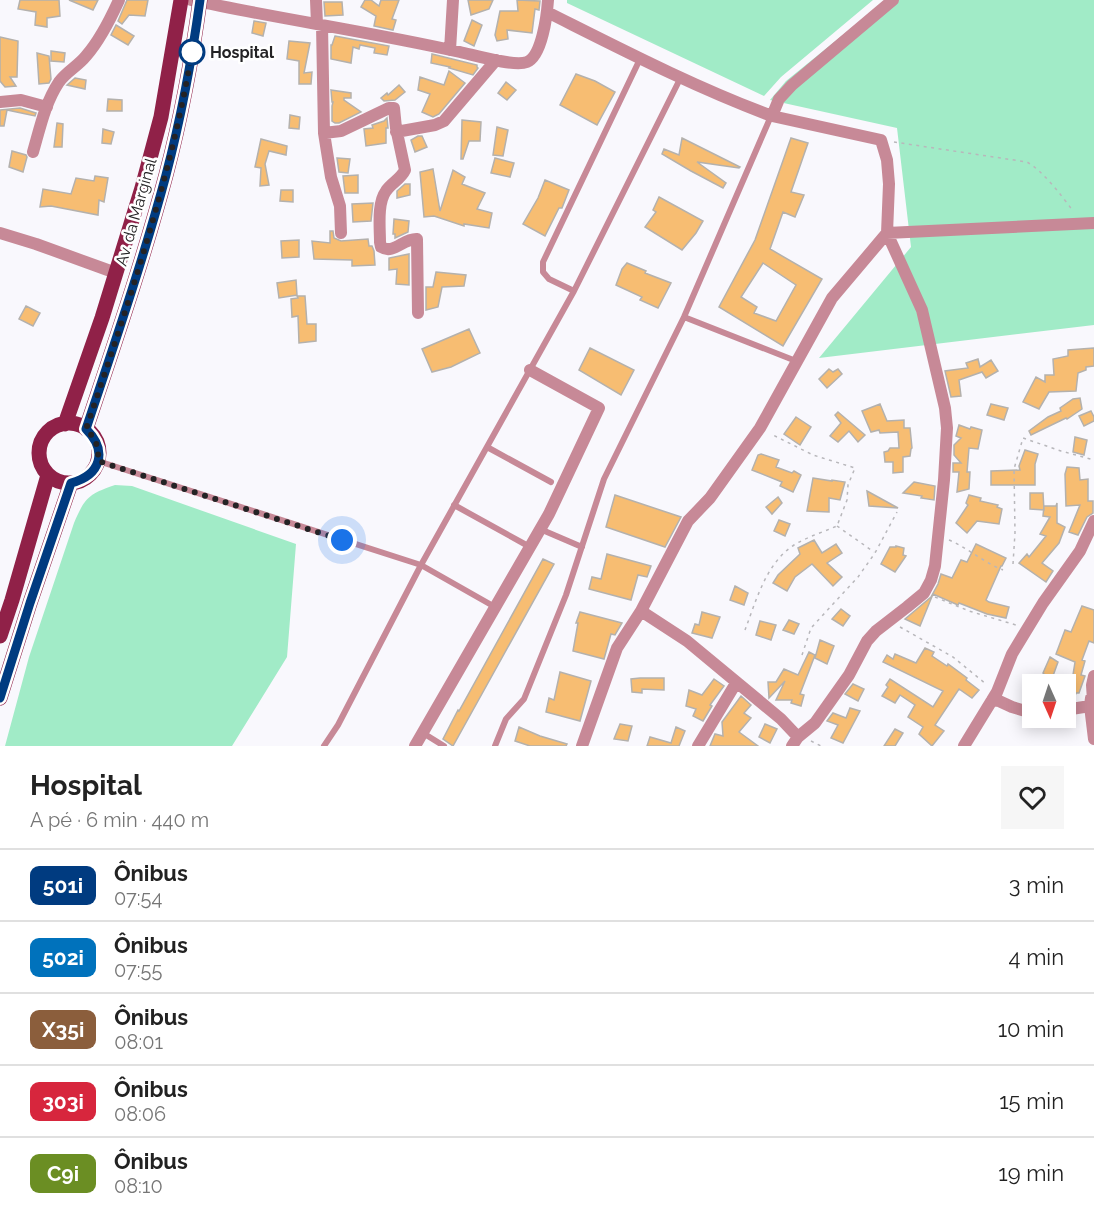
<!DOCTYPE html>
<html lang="pt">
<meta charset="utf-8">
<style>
:root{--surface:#fff;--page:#f6f6f6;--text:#222;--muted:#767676;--line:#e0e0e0}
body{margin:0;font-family:Raleway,sans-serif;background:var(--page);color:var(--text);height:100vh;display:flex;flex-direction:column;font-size:22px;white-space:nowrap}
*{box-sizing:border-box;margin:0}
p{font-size:20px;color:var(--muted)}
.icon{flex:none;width:33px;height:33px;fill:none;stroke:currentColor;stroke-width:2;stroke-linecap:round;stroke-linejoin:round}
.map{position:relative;height:746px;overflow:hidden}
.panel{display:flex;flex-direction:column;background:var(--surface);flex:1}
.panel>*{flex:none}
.badge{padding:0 12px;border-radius:9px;font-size:21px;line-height:39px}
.needle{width:39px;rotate:177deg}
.buttons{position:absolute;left:1022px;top:674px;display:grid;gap:12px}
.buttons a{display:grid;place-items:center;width:54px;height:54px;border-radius:0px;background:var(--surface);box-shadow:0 3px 15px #0003;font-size:30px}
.you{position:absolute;width:30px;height:30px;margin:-15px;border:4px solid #fff;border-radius:50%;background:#1a73e8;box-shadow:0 0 0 9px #1a73e833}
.map>.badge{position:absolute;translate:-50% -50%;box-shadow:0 0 0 3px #fff}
.round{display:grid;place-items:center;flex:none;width:63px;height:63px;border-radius:0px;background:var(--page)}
.headline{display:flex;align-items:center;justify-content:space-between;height:102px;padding:0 30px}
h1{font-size:28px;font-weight:700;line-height:45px}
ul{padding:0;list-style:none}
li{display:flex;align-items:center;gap:18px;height:72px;padding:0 30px;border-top:2px solid var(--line)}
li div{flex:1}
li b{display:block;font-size:22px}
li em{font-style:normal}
li .badge{min-width:66px;font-weight:700;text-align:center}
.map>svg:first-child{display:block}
.green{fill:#a1ebc7}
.building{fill:#f7bd72;stroke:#b4b1ad;stroke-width:1.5;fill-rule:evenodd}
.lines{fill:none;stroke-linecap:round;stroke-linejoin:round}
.path{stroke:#b8b7bb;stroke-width:1.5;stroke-dasharray:3 4.5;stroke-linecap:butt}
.service{stroke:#c78997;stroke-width:6}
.minor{stroke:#c78997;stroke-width:12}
.primary{stroke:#902148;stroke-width:15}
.line-casing{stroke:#fff;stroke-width:14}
.line{stroke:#003b80;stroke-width:9}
.walk{stroke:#242325;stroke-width:6;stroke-dasharray:0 10.8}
.stop-dot{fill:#fff;stroke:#003b80;stroke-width:3}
.labels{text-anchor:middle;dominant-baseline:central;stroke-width:5;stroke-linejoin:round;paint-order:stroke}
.stop-label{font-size:16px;font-weight:bold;fill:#242325;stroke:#fff;text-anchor:start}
.street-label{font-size:16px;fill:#242325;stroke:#fff}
</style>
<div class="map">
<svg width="1094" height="746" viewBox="0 0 1094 746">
<rect width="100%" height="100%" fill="#f9f8fd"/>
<path class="green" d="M567,0h306l-92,77 -17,19 -197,-93z
M886,0h208v325l-275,33 92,-111 -14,-119 -127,-28 16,-19z
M115,485l17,1 164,58 -9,113 -55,89h-227l24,-89 45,-134c11,-26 15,-29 41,-38z"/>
<path class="building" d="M20,0h39l1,16 -13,2v9l-12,-2 1,-13 -18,-3z
M69,0h29l-5,10z
M127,0h21l-3,16 -16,-1 -7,9 -4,-3z
M365,0h6l8,6 2,-6h18l-7,19 4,1 -3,10 -19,-4 2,-10 -15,-9z
M468,0h25l-4,9 -18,6z
M517,0l23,1 -1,9 -4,-1 -3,24 -25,-3 1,9 -11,2 -2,-6 5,-24h18z
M324,2h18l1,13 -18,1z
M472,20l10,5 -8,21 -10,-5z
M254,21l12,2 -3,13 -11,-3z
M116,25l18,11 -6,9 -17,-10z
M335,36l54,10 -2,9 -13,-2 1,-5 -15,-3 -1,4 -6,-2 -2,16 -20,-4v-14h1z
M0,37l18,4 -1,36h-7l6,9 -11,1 -5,-6z
M289,41l21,2 -6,30 8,-1 -1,12h-12v-23l-12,-2z
M51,51l14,2 -1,9 -13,-1z
M37,53l12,3 2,23 -2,4 -10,1z
M432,54l45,11v2l1,1 -5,7 -24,-7 1,-1 -19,-4z
M449,71l16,12 -26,31 -6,3 -11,-5 8,-18 -12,-4 2,-13 24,8z
M576,74l19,7 20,11 -18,33 -37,-20z
M75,78l11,2 -1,9 -18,-4z
M506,82l10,8 -9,10 -9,-7z
M399,85l6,7 -10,8 -11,1 -3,-3 6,-5 1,2z
M331,90l20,3v5h-7v2l17,12 -22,11h-4l-3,-2v-15l1,-4h-1z
M108,99l14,1v11h-15z
M20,108l16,5 -1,3 -28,-6 -3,16h-4v-16z
M290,115l10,2 -1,12 -10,-1z
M387,118l1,10h-2v15l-20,3 -2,-17 9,-1 -1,-3 12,-4z
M462,120l19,2 -1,19h-11l-6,18h-2z
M57,123l6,1 -1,23h-8z
M497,127l11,3 -5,26 -10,-1z
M103,129l11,3 -3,12 -9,-1z
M418,136h4l5,11 -12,5 -4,-12z
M682,138l58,29 -1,1 -42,-6 29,21 -3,5 -32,-17 -29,-17 2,-5 15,6z
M791,138l17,5 -17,49 13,3 -9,22 -12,-5 -13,37 52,30 -39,67 -64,-39 36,-67zM763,263l33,22 -20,36 -22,-8 3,-6 -16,-10z
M261,139l26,7 -1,9 -17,-4 -4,13 4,21 -9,1 1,-18 -6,-1z
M12,151l14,4 1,2 -4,15 -14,-5z
M337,158l13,1 -2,14 -9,-1z
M495,158l19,5 -4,14 -19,-4z
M433,169l7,42 13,-41 12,7 -3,7 23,9 -8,16 15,4 -3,15 -25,-4v2l-30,-10 -10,1 -4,-45z
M358,175v18h-13l-2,-17z
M95,176l13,2 -4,24 -5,-2 -1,15 -47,-9 -11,1 3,-18 28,5 5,-16 18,3z
M545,180l24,10 -7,18h-3l-14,28 -22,-12 15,-26z
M405,184h5v11l-13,3v-7z
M281,190h12v12l-13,-1z
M659,197l44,24 -7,12 -14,17 -37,-23 11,-15 -3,-2z
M373,203l-2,18 -18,1 -1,-18z
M394,219l15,2 -1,11 -13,6v-4h-2z
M330,231h3l1,7 7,3 27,-2 1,7h3l2,5 1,14 -23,1v-6l-38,-1 -2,-18 18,2z
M299,240v17l-17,1 -1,-17z
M409,254v31l-13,-1 1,-15 -8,1v-12z
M627,263l19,8 -1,2 26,10 -13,25 -18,-8 2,-3 -26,-12 6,-16z
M436,272l30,3 -2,11 -22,1 -4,20 -12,3v-23h7z
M296,280l1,15 -18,3 -2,-15z
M297,296h8l2,28h9v17l-17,2 -1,-27 -6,1 -1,-18 7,-1z
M26,306l14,7 -7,13 -14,-7z
M469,329l11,24 -29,14 -19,5 -10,-23z
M590,348l44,22 -13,25 -42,-25z
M1094,348v18l-8,1v3l-8,3 -2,18 -27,1 -10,17 -16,-7 13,-25 9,5v-7h9l-1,-16 15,-3v-6z
M978,359l2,8 11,-7 7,11 -12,7 -4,-6 -23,8 2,16 -10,1 -6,-26 23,-3 -2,-5z
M829,369l4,3 5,-3 4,5 -15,14 -8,-9z
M1080,398l2,11 -15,10 -1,-1 -35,17 -2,-4 19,-14 13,-6 -1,-3 13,-9z
M880,404l7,17 17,-1v8h6l2,20 -1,1 -1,7 -7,1v15l-10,1v-11h-8l-1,-10 4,-1 2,-3h9l-1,-16 -18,1 -1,-3 -8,2 -9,-21z
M991,404l17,4 -4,12 -17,-5z
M1091,411l3,6v4l-10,5 -5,-10z
M838,412l27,23 -7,7 -9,-11 -11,11 -8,-6 11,-13 -6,-8z
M796,417l15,10 -11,18 -16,-11z
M959,425l11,4 1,-2 11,3 -4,19 -9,-1 -2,24h3l-1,17 -12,3 2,-20h-6v-9h8l-7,-8v-10l7,-7 -5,-2z
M1075,437l12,3 -3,15 -11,-3z
M1025,450l13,4 -3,10v21h-44v-14l29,-1 -1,-4z
M761,454l18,6 -3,7 16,6 2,-2 7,4 -8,17 -13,-6 2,-4 -30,-12 6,-15z
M1067,467l12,1 1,12 8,-1v22h5v12l-6,4 -9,18 -9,-3 11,-27 -14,1 -1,-32z
M813,478l19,3v-1l13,2 -5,18 -11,-2v14l-22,-1z
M914,482l21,4 -1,14 -13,-2 1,-2 -19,-3z
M867,491l31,17 -29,-2z
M1030,493h13l1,17 -14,-1z
M615,495l66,22 -16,30 -59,-20z
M969,495l12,3 -1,3 18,4 -1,2 5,2 -3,15 -22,-3 -10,12 -11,-10 12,-18 -2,-2z
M778,497l4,6 -10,11 -6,-7z
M1057,503v20l8,4 -6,16 -17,20 11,8 -7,11 -27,-19 8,-9 2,3 17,-21 -6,-2 10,-17 -7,-1 1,-10h12z
M779,520l11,4 -5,12 -11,-5z
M814,540l8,13 14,-9 6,9 -15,10 15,14 -9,9 -21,-22 -17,13 -8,14 -14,-8 5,-8 22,-21 -2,-6z
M976,544l30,14 -4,8h-1l-15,34 3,2 20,5 -3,11 -19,-4 -28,-11 -1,2 -25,-11 -13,32 -15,-7 26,-22 7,-13 3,-10 11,4 9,-18 6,2z
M896,546l8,2 -1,7 3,1 -11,16 -14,-8 9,-17h6z
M607,554l44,12 -4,11 -9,-2 -7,25 -42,-11 3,-12 9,2z
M543,559l11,5 -101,182 -10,-7 15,-29 1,1z
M735,586l13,7 -4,12 -14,-5z
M1082,606l12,4v33l-5,-2 -7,19 3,1 -4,14 4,1 -6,17h-3l-1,3 -6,-1 1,-2 -5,1v-13h7l3,-19 -19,-8 9,-24 6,2z
M841,609l9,7 -7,10 -11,-7z
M580,612l42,11 -7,12 -4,-1 -7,25 -31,-8 5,-28h-2z
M702,612l18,5 -8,21 -20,-5 3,-9 4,1z
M789,620l10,4 -5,10 -11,-4z
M760,621l16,4 -5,15 -15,-5z
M820,640l14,6 -7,18 -12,-6z
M925,648l9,4 -2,4 15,10 1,-2 19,14 -1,2 13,10 -7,8 -13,-9 -24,36 9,6 -12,15 -13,-12 4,-7 -15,-10 7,-12 -15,-10 -5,8 -13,-7 6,-9 -2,-2 4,-6 43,28 10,-16 -60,-29 4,-7 6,4 2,-5 21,9z
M809,652l6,3 -15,39 4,1 -3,11 -10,-3 1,-3h-16l9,-19 -16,17 -1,-16h8l8,-13 14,6z
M1050,657l8,5 -8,22h-8l2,-10 -1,-1z
M560,672l31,9 -11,40 -34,-9 3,-14 5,2z
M640,678h24v12l-22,-1v4l-10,-1 -1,-13z
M714,679l10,7 -14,19 2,1 -9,15 -10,-5 3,-7 -10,-3 3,-16 13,5z
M853,684l11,5 -6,12 -13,-7z
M741,696l10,9 -7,8 7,5 -12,14 19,14h-48l5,-12 8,2 -1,-14z
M850,708l10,3 -17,32 -12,-5 7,-13 -11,-4 6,-8 13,5z
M620,724l12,2 -4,15 -14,-2z
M765,724l12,5 -7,14 -11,-6z
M519,727l21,9 27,8 -1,2h-36l-15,-5z
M676,727l9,4 -6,15h-32l3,-9 21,6z
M895,729l8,4 -8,13h-11z"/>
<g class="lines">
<path class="path" d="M894,142l133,20c16,9 35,34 46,49
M837,526l37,26
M949,540c19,8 34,22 54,30
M1013,564l2,-31 -1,-64 9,-31 38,13 33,9
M935,597l34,14 47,14
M900,627l53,30 33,27
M745,630c11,-29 21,-67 49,-85 13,-8 29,-13 43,-19l10,-26 1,-15 7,-17 -42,-13 -42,-21
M802,655l9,-27 47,-51 17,-24 22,-41
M811,741l10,5"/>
<path class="service" d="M574,291l-25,-12 -6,-7v-10l97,-203
M684,317l112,44
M487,447l64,35
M98,461l323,104 74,42
M454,505l76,42
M540,529l42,18
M423,733l21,13
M324,746l14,-21 83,-160 153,-274 107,-214
M495,746l11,-27 18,-20 42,-104 38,-116 80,-162 87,-201"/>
<path class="minor" d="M191,0c89,19 180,32 269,52 14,3 54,15 67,10 15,-6 20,-47 21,-62
M316,0l1,24
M547,12c74,37 147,75 225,104l7,-17 13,-14 101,-85
M322,25l2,108 7,44 9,29 1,27
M450,50l3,-50
M0,102l21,-2 26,7
M772,116l109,24 6,20 2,24 -2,49 35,77 23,98 2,20 -3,52 -9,86 -4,14 -7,13 -17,14 -31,24 -9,10 -18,34 -34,48 -17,14 -6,9
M396,132l39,-7 9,-4 52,-61
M324,133l17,-2 48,-23h5l2,20 9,42c-4,9 -14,13 -19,21 -9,12 -6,37 -6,51l1,5c13,8 22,-9 36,-8l1,74
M33,152c7,-24 12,-49 26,-70 7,-10 19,-16 27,-26 14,-16 24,-36 33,-56
M0,233l36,11 80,29
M641,611l46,30 94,78 17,18
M992,700l7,1 13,6 20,6
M1093,701l-1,-16 2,-9
M1094,701l-3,-3 -1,8 4,33
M1065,710l25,-4
M415,746l134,-232 50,-106 -69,-38
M582,746l35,-98 24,-37 47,-90 22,-23 50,-70 72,-130 55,-65 207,-10
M698,746l38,-63
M964,746l33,-54 15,-38 31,-51 37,-52 14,-30"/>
<path class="primary" d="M39 453a30 30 0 1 1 60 0a30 30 0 1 1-60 0Z
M65,424l37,-106 40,-130 19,-71 20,-117
M86,429c28,-84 57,-168 80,-254 15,-57 26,-116 34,-175
M0,636l12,-36 36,-125
M0,698l30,-95 41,-120"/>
</g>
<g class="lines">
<defs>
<path id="line" d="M0,698l30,-95 41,-120c30,-8 37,-32 15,-54 28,-84 57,-168 80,-254 15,-57 26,-116 34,-175"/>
</defs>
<use href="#line" class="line-casing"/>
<use href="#line" class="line"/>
<path class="walk" d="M192,52c-22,129 -64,253 -106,377 10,10 13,18 12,32l244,79"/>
</g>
<circle class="stop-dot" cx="192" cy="52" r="12"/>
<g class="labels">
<g class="stop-label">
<text x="210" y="52">Hospital</text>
</g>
<g class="street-label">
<text transform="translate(136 212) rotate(-74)">Av. da Marginal</text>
</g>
</g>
</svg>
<div class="buttons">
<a><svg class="needle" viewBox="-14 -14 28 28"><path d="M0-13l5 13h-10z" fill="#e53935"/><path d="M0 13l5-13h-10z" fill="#767676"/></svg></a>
</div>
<div class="you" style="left:342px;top:540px"></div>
</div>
<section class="panel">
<div class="headline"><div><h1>Hospital</h1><p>A pé · 6 min · 440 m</p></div><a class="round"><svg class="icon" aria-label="heart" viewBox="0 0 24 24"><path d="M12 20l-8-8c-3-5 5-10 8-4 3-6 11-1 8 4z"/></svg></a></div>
<ul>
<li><span class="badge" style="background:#003b80;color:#fff">501i</span><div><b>Ônibus</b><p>07:54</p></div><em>3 min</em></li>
<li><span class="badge" style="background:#0072bc;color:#fff">502i</span><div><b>Ônibus</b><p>07:55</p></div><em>4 min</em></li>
<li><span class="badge" style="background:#8b5e3c;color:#fff">X35i</span><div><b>Ônibus</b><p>08:01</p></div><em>10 min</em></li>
<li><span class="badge" style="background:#d7263d;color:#fff">303i</span><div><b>Ônibus</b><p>08:06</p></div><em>15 min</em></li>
<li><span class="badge" style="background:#6b8e23;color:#fff">C9i</span><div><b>Ônibus</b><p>08:10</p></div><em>19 min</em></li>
</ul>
</section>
